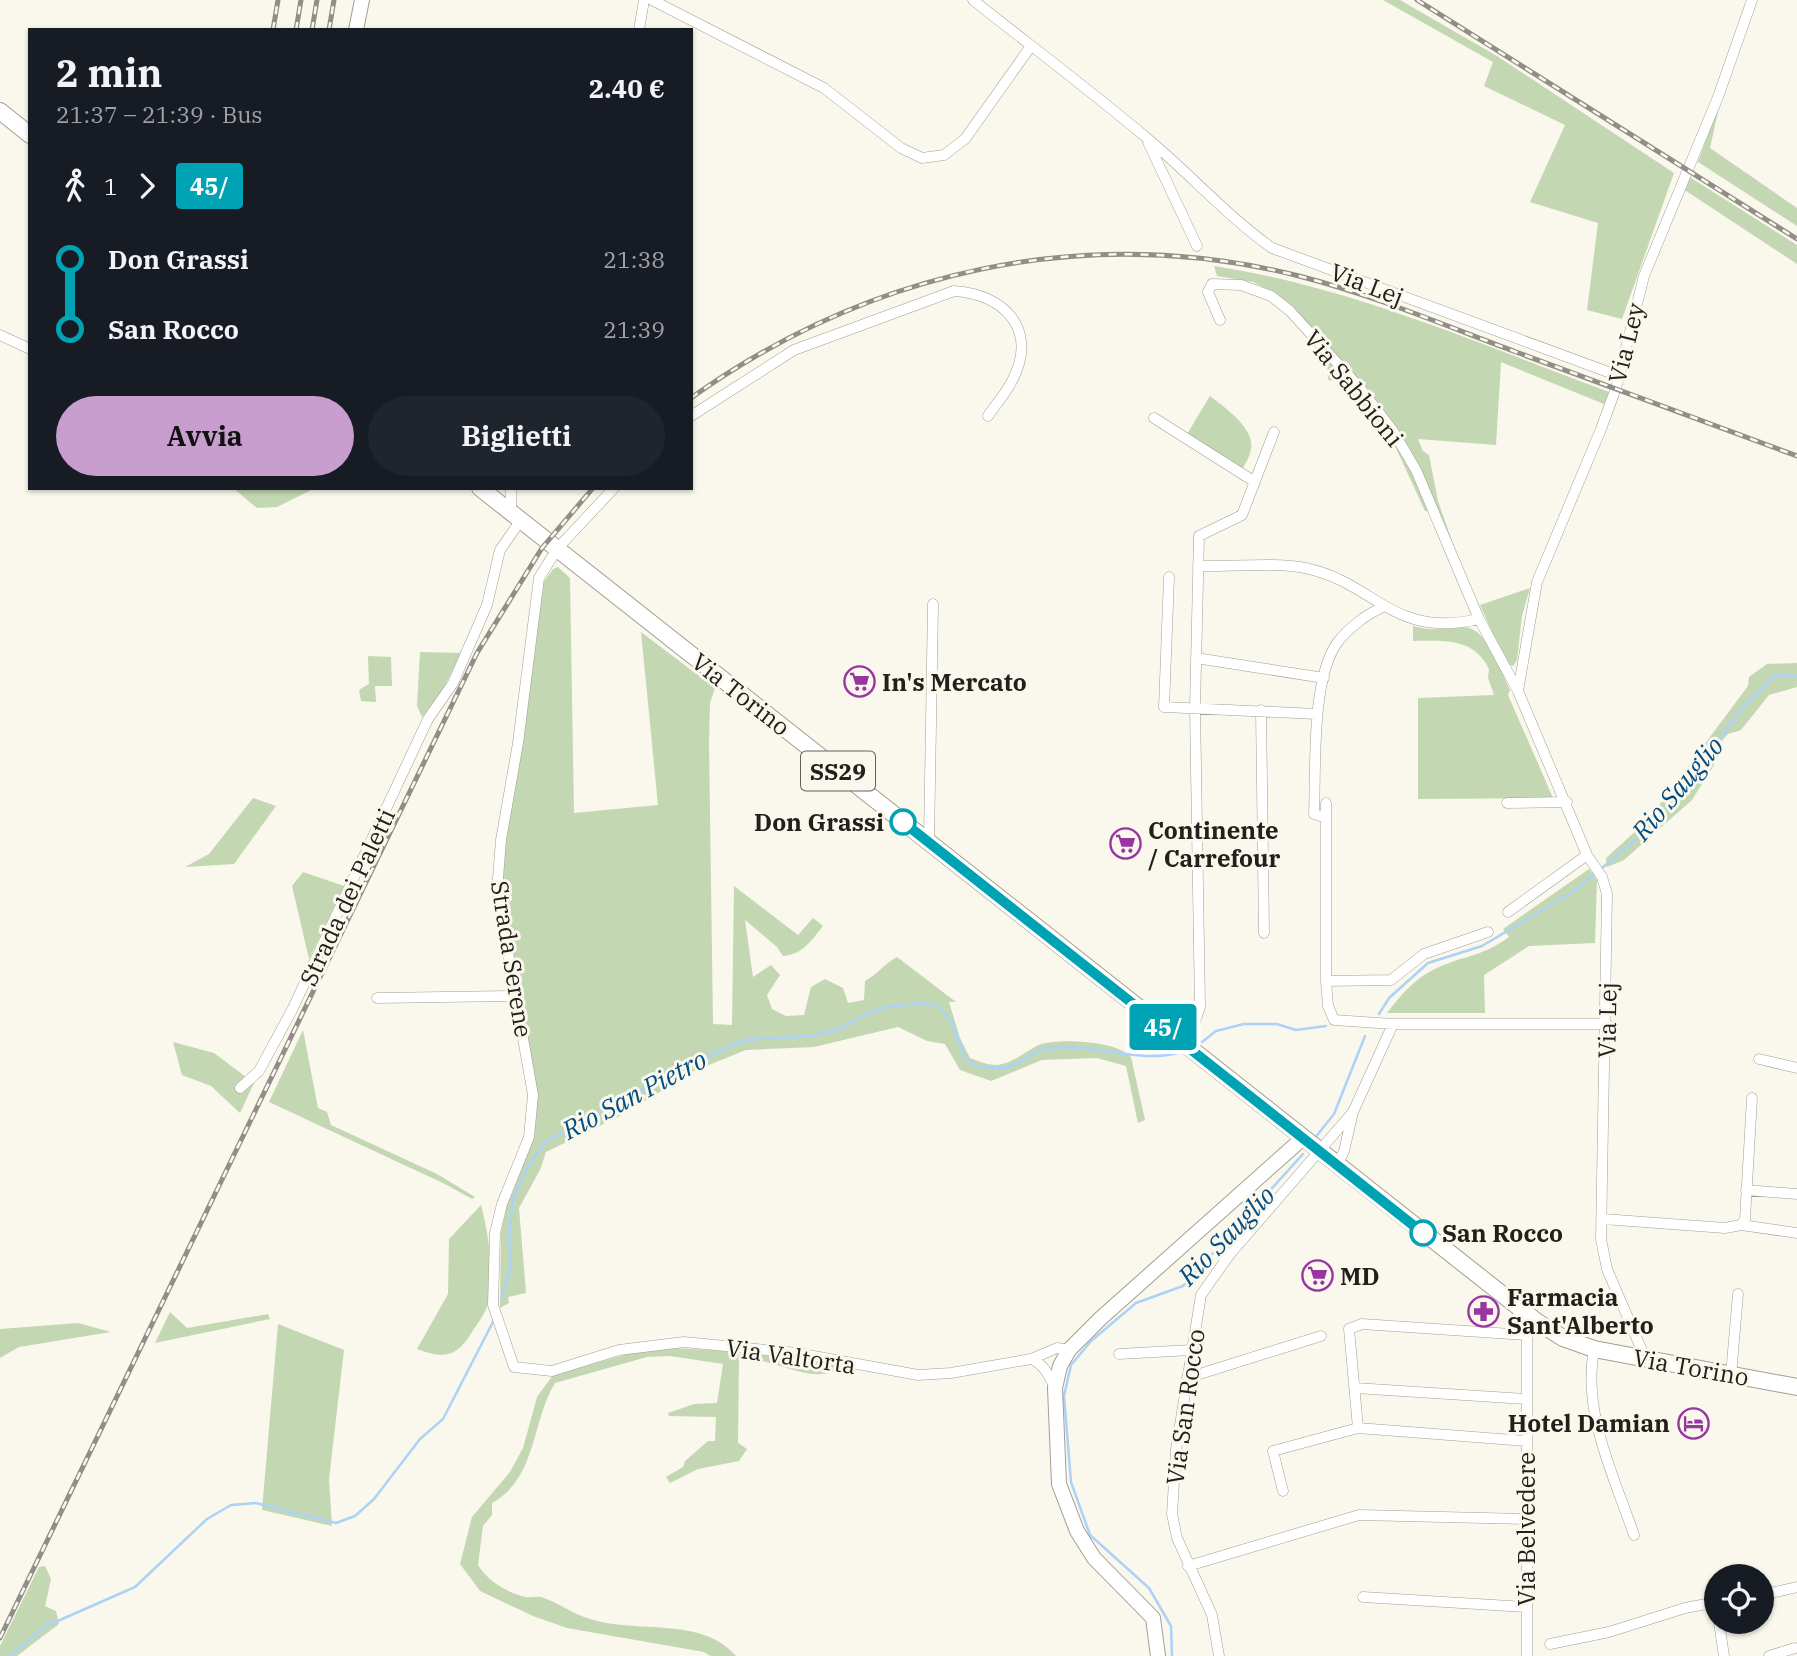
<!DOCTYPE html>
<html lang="it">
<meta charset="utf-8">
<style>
:root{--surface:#171b24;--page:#20242c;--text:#f1f3f6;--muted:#9ea1a6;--accent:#c89ece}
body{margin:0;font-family:"IBM Plex Serif",serif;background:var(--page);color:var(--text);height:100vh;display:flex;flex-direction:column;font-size:26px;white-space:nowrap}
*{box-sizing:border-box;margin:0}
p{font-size:23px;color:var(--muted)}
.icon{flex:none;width:38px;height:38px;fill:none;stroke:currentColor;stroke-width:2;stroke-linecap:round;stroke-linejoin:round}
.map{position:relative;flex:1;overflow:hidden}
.sheet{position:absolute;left:28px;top:28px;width:665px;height:462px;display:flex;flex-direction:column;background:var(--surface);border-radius:0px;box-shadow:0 2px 5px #0004}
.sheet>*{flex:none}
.badge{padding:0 14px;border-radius:5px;font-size:24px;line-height:46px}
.buttons{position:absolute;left:1704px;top:1564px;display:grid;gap:14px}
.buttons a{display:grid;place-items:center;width:70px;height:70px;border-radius:50%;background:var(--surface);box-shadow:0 2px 5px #0004;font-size:35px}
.map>.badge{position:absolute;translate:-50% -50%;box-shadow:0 0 0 4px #fff}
.legs{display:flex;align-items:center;gap:10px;height:77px;padding:0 28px;font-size:23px}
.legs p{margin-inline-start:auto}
.summary{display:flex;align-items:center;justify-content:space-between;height:119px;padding:0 28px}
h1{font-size:38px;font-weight:800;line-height:52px}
.primary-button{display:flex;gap:14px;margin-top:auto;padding:14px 28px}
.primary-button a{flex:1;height:80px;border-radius:42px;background:var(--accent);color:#111;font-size:28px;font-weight:800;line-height:80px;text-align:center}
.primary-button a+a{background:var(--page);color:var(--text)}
ul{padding:0 28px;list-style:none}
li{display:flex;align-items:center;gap:24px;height:70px;font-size:26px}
li i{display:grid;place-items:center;width:10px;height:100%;margin:0 9px;background:currentColor}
li i::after{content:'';width:18px;height:18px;margin:-9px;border:5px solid;border-radius:50%;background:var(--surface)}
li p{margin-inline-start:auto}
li:first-child i{background:linear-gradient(#0000 50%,currentColor 0)}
li:last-child i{background:linear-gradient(currentColor 50%,#0000 0)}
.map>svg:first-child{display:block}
.green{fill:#c3d7b3}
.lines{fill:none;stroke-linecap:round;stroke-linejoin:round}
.stream{stroke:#acd2f7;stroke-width:2.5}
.street-casing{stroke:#a19e93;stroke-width:11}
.secondary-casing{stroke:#a19e93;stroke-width:16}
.primary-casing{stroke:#a19e93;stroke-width:18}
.street{stroke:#fff;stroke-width:10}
.secondary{stroke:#fff;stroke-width:14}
.primary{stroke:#fff;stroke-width:16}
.rail-casing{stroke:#908e87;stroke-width:5}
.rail{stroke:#faf7ec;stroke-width:2.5;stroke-dasharray:8;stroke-linecap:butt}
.line-1-casing{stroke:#fff;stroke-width:16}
.line-1{stroke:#00a3b4;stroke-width:10}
.stop-1-dot{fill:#fff;stroke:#00a3b4;stroke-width:3.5}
.labels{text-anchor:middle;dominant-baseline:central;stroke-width:6;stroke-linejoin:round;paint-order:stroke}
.shield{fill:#faf7ec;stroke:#62605a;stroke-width:2}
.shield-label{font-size:23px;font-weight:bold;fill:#21201c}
.street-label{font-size:24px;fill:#21201c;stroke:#faf7ec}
.poi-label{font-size:24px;font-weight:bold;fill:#21201c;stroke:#faf7ec;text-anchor:start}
.stop-label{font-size:24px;font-weight:bold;fill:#21201c;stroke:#faf7ec;text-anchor:end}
.water-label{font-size:26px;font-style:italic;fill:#004c83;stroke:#faf7ec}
</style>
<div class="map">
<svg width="1797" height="1656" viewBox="0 0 1797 1656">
<rect width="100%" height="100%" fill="#faf7ec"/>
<path class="green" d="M1383,0h17l97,56 177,117 -52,146 -35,-9 11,-87 -68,-21 35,-77 -81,-39 9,-24z
M1720,103l-10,45 87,60v18l-99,-64z
M1688,176l109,69v19l-114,-75z
M1214,266c137,21 265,78 395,126l-5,12 -103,-42 -5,83 -78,-6 5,12 6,4 9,46 16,46 -34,-78 -24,-42 -31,-40 -91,-94 -21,-11 -36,-6z
M1327,359l64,73 23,40 17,40 -6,-1 -36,-78 -50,-51 -11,-2z
M1210,396c14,11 45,32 41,53 -1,7 -6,15 -9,21l-55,-36z
M233,488h82l-38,19 -20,1z
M558,567l12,11 4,235 84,-8 -17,-173 74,56 -5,15 -1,38 4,283 19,1 2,-139 64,49 15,-17 10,8c-13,16 -20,28 -40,30l-6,-9 -32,-27 8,57 18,-12 9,10 -13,20 5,14 14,7 18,-1 7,-28 14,-8 18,9 5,15 16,-3 1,-19c13,-7 19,-17 32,-24l59,45h-7l11,36 10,20c11,4 21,9 32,6 13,-2 26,-15 39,-20 20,-6 77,-3 90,13l14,63 -7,3 -12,-57 -29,-8 -55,2 -51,21 -31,-11 -15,-26 -18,-3 -29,-14 -84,20 -68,3 -52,21 -72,44 -76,37 -6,18 -21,38 7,85 -18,4 1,6 -9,5 1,-75 7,-33 25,-62 3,-19 -3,-51 -32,-179v-23l42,-283 10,-14z
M1530,588l-8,28 -5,44 -4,6 -7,-3 -26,-58z
M1413,626c18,5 31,3 49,1 25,-2 39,45 48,63l-2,5 45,103 -135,1v-101l76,-3 -6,-17 1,-9c-16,-32 -45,-28 -76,-28z
M420,652l42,1 -21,39 -19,25 -5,-11z
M368,656l23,1 1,29h-17l1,16 -15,-1 -2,-11 10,-6z
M1797,663v24l-28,8 -28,35 -13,4 -16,18 2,13 -22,35 -68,60 -17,7 -1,-9 42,-38 100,-134 1,-9 18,-13z
M253,798l23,8 -42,58 -49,3 24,-13z
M1589,869l8,11 -2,63 -66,3 -45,29 1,38h-98c13,-17 28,-35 48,-44 28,-14 45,-11 74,-32l-6,-8z
M303,872l41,14 -35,73 -17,-73z
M303,1030l15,78 9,4 4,13 106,49 38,23 -3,2 -27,-15 -176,-82z
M173,1042l41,11 40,30 -14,30 -29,-27 -29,-11z
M481,1205c8,31 13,66 7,98 -2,10 -11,21 -16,29 -16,26 -28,27 -55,17l31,-55 1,-55z
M170,1312l17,16 81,-14 2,5 -115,24z
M78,1323l33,9 -92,15 -19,11v-29z
M278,1324l66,26 -15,129 3,47 -70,-16z
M672,1348l57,3 6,3 66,3 38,8 -2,5c-30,15 -68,-16 -98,-10l-1,83 9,6 -8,12 -41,8 -28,14 -4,-6 17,-10 2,-6 23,-20h7l1,-24 -47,-1 -1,-3 26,-9 23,-1 6,-39 -53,-8 -23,1 -92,26c-24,40 -18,95 -63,120v12l-9,11 -5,39c10,16 28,27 47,32 5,1 11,-1 16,0 16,5 32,17 49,22 47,15 112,-3 146,37h-26l-6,-4 -137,-24 -34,-12 -53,-25 -20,-27 12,-47 38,-45 13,-24 14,-51 16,-22 92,-26z
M45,1566l6,13 -6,27 11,5 3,13 -42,32h-17v-10l39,-79z"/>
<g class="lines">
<path class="stream" d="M1601,869l51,-43 94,-122 29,-29 22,1
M1379,1014l10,-16 39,-35 54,-17 92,-55 22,-18
M1202,1042l14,-11 28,-7h33l19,6 30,-4
M1314,1139l20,-25 31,-78
M501,1299l10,-32 -2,-33 4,-35 12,-28 20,-29 97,-52 37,-25 23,-6 42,-19 68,-4 29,-8 21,-12 24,-9 35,-4 16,2 14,15 14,38 11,8c12,1 27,4 38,-1 19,-10 20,-17 45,-18 41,-2 79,16 119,6
M10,1656l34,-29 91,-40 72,-68 24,-14 25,-2 80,20 19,-7 19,-17 46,-60 23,-20 52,-101
M1172,1656l-1,-30 -22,-38 -59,-53 -19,-53 -7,-86 7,-31 20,-24 45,-38 47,-17 120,-132"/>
<defs>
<path id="street" d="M652,0l172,88 77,60 21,10 22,-3 21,-16 66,-93
M973,0c58,46 118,91 175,139 42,35 79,77 124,109l347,128
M639,30l5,-30
M1148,142l49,104
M1220,320l-12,-28 4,-8 29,1 30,11 19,15 70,77 33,43 23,39 63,149 39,72 69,164 15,22 5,17 -6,345 6,30 39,91
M0,335l30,14
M691,416l103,-66 160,-59c50,3 84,38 59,88 -6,13 -17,25 -25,37
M1154,418l101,64
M614,488l-57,61 -18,29 -21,165 -17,97 -4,51 36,204 -4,42 -27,67 -7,29 -2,72 21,62 38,4 67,-21 65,-8 113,11 121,22 33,-2 80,-14c14,6 18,17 24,29
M511,512v-24
M1198,566c31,1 78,-4 107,2 72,15 86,71 174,51
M1169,577l-5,130 153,7
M1196,658l128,20
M1518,691l19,-109 64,-153 15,-41 28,-112 74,-179 34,-97
M1261,710l3,223
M1326,803v178l2,25 6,14 59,4h214
M1507,803l60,-1
M1326,818l-12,-4c2,-45 -3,-134 23,-171 11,-15 30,-29 46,-36
M929,841l4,-237
M1508,912l79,-57
M1326,981l65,-1 33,-26 64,-22
M377,998l139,-2
M1187,1045l13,-38 -5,-299 4,-172 43,-21 32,-83
M1759,1059l38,9
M240,1088l19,-17 33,-61 136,-291 25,-36 34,-78 13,-55 21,-30
M1337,1166l7,-15 9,-39 40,-88
M1746,1190l51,4
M1603,1219l122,9 16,-3 4,-6 7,-121
M1741,1225l56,8
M1594,1349c-12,64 20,127 40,186
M1119,1354l72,-4
M1031,1359l26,-11 12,2
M1731,1375l7,-81
M1187,1378l134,-42
M1355,1388l171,11
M1358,1428l169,13
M1283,1491l-10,-40 85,-23 -9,-99 13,-5 165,11
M1188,1566l171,-51 168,4
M1762,1595l35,-8
M1363,1597l163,10
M1719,1622l5,34
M1550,1644l59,-12 76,-24 32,-6
M1219,1656l-7,-41 -35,-77 -5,-24 4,-64 25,-155 29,-41 123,-142
M1527,1656v-321l9,-14
M1769,1656l26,-8"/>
<path id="secondary" d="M356,30l6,-30
M1158,1656l-5,-38 -59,-60 -17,-27 -18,-47 -4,-96 5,-22 9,-16 32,-32 202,-180"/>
<path id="primary" d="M0,111l30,24
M480,488l1056,833 27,17 31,11 203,38"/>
</defs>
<use href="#street" class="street-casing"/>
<use href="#secondary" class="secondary-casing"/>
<use href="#primary" class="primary-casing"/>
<use href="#street" class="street"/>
<use href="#secondary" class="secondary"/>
<use href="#primary" class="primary"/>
<defs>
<path id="rail" d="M1417,0l380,239
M273,30l5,-30
M296,30l5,-30
M312,30l5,-30
M329,30l5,-30
M691,398c178,-127 394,-176 608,-122 74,19 145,49 217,76 93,34 187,69 281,104
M0,1638l477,-985 65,-105 51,-60"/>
</defs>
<use href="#rail" class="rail-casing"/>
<use href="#rail" class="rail"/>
</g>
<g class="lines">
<defs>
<path id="line-1" d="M903,822l520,411"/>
</defs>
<use href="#line-1" class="line-1-casing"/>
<use href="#line-1" class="line-1"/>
</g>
<defs>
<symbol id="supermarket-ring" viewBox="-11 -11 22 22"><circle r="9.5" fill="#faf7ec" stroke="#97369e" stroke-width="1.5"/><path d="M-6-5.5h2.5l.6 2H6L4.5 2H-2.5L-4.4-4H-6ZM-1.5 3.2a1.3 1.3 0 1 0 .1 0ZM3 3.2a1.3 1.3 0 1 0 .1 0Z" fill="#97369e"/></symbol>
<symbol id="pharmacy-ring" viewBox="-11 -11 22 22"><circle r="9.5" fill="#faf7ec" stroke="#97369e" stroke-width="1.5"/><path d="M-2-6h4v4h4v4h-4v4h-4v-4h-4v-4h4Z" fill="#97369e"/></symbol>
<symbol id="hotel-ring" viewBox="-11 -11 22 22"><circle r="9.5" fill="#faf7ec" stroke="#97369e" stroke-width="1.5"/><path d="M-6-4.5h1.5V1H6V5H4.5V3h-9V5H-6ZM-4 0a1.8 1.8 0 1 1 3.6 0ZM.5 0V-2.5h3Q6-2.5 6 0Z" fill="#97369e"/></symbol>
</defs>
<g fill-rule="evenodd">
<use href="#supermarket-ring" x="842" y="664" width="35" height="35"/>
<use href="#supermarket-ring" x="1108" y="826" width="35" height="35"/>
<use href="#supermarket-ring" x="1300" y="1258" width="35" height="35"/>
<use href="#pharmacy-ring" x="1466" y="1294" width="35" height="35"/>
<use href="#hotel-ring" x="1676" y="1406" width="35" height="35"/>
</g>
<g class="stop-1-dot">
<circle cx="903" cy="822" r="12"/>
<circle cx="1423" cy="1233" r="12"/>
</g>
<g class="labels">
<rect class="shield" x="801" y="751.5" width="74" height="39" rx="5"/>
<g class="shield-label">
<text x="838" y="771">SS29</text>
</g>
<g class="street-label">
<text transform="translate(1367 284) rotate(21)">Via Lej</text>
<text transform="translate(1626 343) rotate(-76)">Via Ley</text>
<text transform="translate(1354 388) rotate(51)">Via Sabbioni</text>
<text transform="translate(741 694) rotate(38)">Via Torino</text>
<text transform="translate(347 897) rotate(-65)">Strada dei Paletti</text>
<text transform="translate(512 959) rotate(81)">Strada Serene</text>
<text transform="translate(1607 1020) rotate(-89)">Via Lej</text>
<text transform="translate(791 1356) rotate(8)">Via Valtorta</text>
<text transform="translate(1691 1367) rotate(10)">Via Torino</text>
<text transform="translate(1185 1407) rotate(-82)">Via San Rocco</text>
<text transform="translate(1526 1529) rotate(-90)">Via Belvedere</text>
</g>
<g class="poi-label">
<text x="882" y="682">In's Mercato</text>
<text x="1148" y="830">Continente<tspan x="1148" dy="28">/ Carrefour</tspan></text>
<text x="1340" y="1276">MD</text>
<text x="1507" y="1297">Farmacia<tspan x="1507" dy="28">Sant'Alberto</tspan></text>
<text x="1670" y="1423" text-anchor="end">Hotel Damian</text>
</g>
<g class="stop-label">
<text x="884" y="822">Don Grassi</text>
<text x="1442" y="1233" text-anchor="start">San Rocco</text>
</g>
<g class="water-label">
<text transform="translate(1677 788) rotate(-50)">Rio Sauglio</text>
<text transform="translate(634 1094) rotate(-28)">Rio San Pietro</text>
<text transform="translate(1226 1235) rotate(-46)">Rio Sauglio</text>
</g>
</g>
</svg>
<div class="buttons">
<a><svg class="icon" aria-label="locate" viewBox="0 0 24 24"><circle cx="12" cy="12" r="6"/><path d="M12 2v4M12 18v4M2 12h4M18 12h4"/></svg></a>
</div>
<b class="badge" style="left:1163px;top:1027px;background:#00a3b4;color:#fff">45/</b>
<section class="sheet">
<div class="summary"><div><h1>2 min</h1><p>21:37 – 21:39 · Bus</p></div><b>2.40 €</b></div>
<div class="legs"><svg class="icon" aria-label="walk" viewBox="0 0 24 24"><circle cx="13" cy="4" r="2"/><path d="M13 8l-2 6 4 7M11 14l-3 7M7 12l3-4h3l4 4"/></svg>1<svg class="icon" aria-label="forward" viewBox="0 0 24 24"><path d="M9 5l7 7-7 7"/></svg><b class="badge" style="background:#00a3b4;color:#fff">45/</b></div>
<ul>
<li><i style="color:#00a3b4"></i><b>Don Grassi</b><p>21:38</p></li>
<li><i style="color:#00a3b4"></i><b>San Rocco</b><p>21:39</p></li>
</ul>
<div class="primary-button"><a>Avvia</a><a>Biglietti</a></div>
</section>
</div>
